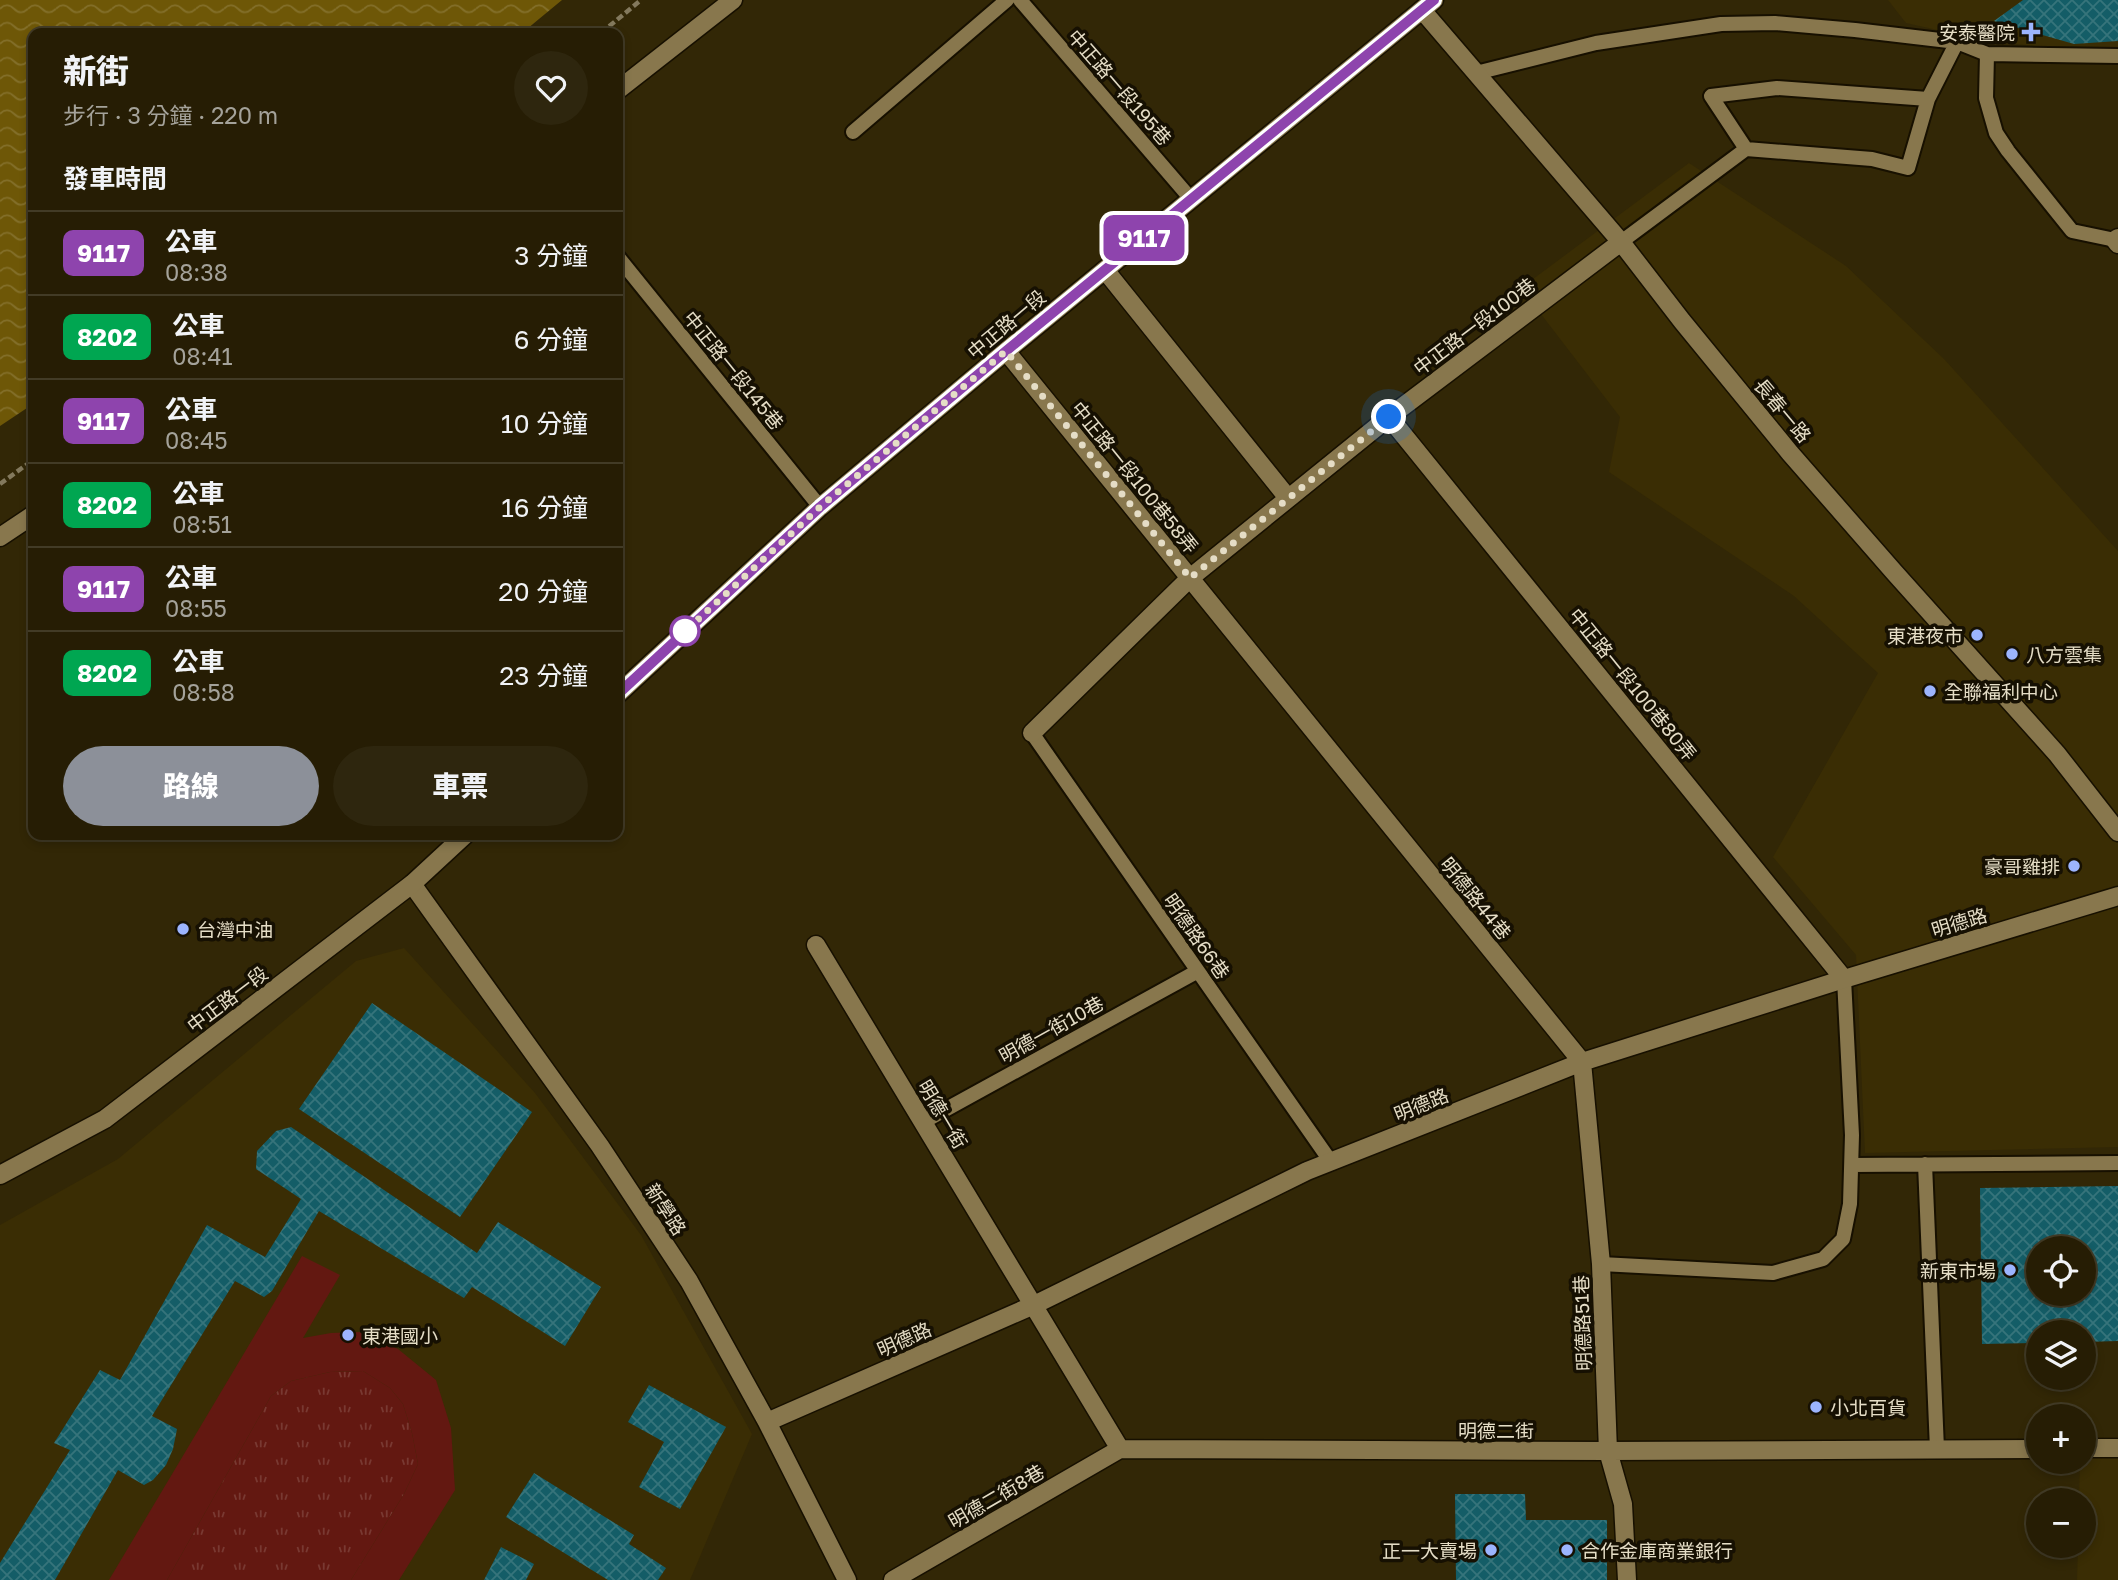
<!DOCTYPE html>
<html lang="zh-TW">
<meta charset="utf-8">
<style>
:root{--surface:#261d04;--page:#2e260e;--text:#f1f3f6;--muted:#a4a29a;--line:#423b26;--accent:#8c9099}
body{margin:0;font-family:"Golos Text","Noto Sans TC",sans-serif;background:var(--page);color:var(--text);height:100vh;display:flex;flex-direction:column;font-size:26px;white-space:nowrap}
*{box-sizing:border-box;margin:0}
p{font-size:23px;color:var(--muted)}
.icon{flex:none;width:38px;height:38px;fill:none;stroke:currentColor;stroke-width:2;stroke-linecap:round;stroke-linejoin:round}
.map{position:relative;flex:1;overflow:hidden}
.details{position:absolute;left:28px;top:28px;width:595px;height:812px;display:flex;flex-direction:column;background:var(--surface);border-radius:14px;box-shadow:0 4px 10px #0003,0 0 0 2px var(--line)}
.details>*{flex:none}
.badge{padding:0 14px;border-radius:10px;font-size:24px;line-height:46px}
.buttons{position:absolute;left:2026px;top:1236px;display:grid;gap:14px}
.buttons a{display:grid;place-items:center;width:70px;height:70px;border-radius:50%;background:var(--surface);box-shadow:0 4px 10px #0003,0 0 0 2px var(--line);font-size:35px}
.you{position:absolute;width:35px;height:35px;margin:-18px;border:5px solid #fff;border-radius:50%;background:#1a73e8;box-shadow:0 0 0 10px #1a73e833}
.map>.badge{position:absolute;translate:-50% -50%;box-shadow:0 0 0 4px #fff}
h2{padding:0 35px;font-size:26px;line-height:63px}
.round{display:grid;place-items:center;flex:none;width:74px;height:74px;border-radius:37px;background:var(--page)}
.head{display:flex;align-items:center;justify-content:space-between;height:119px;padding:0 35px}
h1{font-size:33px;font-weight:800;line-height:52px}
.button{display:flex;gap:14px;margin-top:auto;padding:14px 35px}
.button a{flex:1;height:80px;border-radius:42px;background:var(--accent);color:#fff;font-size:28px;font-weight:800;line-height:80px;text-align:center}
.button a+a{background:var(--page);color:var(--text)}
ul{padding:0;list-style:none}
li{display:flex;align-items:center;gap:21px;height:84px;padding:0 35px;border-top:2px solid var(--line)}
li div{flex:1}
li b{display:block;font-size:26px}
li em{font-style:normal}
li .badge{min-width:77px;font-weight:700;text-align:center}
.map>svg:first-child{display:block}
.built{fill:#3a2d04}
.grass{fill:url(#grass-tufts)}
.park{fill:#631811}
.water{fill:url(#water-waves)}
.building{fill:url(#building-cross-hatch);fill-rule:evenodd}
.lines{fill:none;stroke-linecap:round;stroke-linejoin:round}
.service-casing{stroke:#171000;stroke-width:18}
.minor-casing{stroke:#171000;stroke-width:21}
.secondary-casing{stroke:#171000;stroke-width:21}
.path{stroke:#83795d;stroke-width:4.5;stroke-dasharray:7 3.5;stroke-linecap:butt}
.service{stroke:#88774d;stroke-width:14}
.minor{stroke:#88774d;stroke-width:18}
.secondary{stroke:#88774d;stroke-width:18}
.line-casing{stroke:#fff;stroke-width:16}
.line{stroke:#8e44ad;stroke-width:10}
.walk{stroke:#e5ddc6;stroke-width:7;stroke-dasharray:0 12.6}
.poi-dot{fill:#9cb4fd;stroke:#161002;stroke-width:2.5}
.stop-dot{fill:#fff;stroke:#8e44ad;stroke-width:3.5}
.labels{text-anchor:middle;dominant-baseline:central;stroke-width:7;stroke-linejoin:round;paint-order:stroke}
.poi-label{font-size:19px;fill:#e5ddc6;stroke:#161002;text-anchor:start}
.street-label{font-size:19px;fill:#e5ddc6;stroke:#161002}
</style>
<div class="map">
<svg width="2118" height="1580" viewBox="0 0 2118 1580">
<defs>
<pattern id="grass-tufts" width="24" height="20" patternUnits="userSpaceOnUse" patternTransform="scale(1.75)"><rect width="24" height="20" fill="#631811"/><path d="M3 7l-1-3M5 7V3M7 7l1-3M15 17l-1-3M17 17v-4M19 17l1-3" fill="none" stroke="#793932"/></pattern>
<pattern id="water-waves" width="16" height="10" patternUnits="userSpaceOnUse" patternTransform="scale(1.75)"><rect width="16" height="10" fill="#6e5707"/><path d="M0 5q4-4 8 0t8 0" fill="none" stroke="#836f2a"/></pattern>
<pattern id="building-cross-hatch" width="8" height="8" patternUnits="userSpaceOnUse" patternTransform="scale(1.75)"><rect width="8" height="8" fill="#145d67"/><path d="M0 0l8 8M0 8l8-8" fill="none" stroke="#36747b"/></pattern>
</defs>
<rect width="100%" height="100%" fill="#322706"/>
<path class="built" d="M1888,0h230v48l-50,2 -85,-10 -77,-17z
M1689,163l157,103 98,93 174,192v596l-253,6 -9,-198 -83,-98 105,-184 -84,-77 -185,-124 11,-55 -99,-129z
M404,948l131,145 106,142 111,199 -62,146h-690v-355l118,-66 238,-198z
M2084,1437h34v143h-41l1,-35h6v-45h-5l1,-39h4z"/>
<path class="grass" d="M363,1371l27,17 13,16 9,29 6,31 -14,30 -53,86h-184l104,-184 20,-15 39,-9z"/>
<path class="park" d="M302,1256l38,19 -37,63 28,-5 29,-1 38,17 38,31 15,48 4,62 -56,90h-48l53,-86 14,-30 -6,-31 -9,-29 -13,-16 -27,-17 -33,1 -39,9 -20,15 -104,184h-58z"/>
<path class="water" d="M0,0h562l-40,33h-489v371l-33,22z"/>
<path class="building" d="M2023,0h95v41l-44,3 -80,-23z
M372,1003l160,109 -72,105 -161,-108z
M291,1127l186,126 21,-31 103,65 -36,59 -93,-59 -8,11 -145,-87 -47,80 -8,6 -29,-16 -83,135 25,13 -4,20 -7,16 -13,15 -9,5 -26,-15 -63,110h-55v-17l70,-113 -16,-7 46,-73 20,10 87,-155 58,32 36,-58 -45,-30 1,-18 19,-20z
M2118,1186v155l-34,1v-10h-45v11l-57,1 -2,-156zM2039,1248h45v45h-45z
M649,1385l77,42 -46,82 -41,-22 25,-45 -36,-20z
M534,1473l100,62 -5,9 37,24 -8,12h-50l-102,-63z
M1455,1494h70l1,26h81v60h-151z
M501,1547l33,17 -8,16h-42z"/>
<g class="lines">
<defs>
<path id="service" d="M1020,0l171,199
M1987,54l-1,44 10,35 12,18 64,80 43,9
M1476,73l120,-30 125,-19 54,-1 80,7 102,12 30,12 131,2
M1928,99l-20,69 -36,-9 -126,-10 -35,-53 66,-8 151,11 29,-57
M853,132l154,-132
M1621,242l125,-93
M618,257l202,250
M1032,733l299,429
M923,1122l275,-151
M1925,1164l12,285
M1852,1165l266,-2
M1601,1264l172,9 50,-14 20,-20 7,-35 2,-69 -8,-156"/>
<path id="minor" d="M1422,10l199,232 61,79 108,132 104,119 163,182 61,78
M618,90l115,-90
M2118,238l-3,2 3,4
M1105,270l183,228
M1006,351l576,711 19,202 7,187 15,53 4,76
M1389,417l455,562
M0,537l33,-22
M1032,733l158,-155 199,-161 232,-175
M412,884l188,262 89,135 78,141 80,158
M816,945l304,504 488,2 431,-2
M767,1422l267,-117 273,-134 275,-109 262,-83 274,-83
M2084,1448h34
M893,1580l227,-131"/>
<path id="secondary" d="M618,694l202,-187 186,-156 428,-351
M0,1175l105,-56 307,-235 53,-49"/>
</defs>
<use href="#service" class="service-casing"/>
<use href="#minor" class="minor-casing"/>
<use href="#secondary" class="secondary-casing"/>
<path class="path" d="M601,33l40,-33
M0,484l33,-24"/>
<use href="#service" class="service"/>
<use href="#minor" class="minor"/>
<use href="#secondary" class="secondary"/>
</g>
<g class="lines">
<defs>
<path id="line" d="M618,694l202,-187 186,-156 428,-351"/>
</defs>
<use href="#line" class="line-casing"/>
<use href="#line" class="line"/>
<path class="walk" d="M685,631l-7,7 142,-131 186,-156 184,227 199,-161"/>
</g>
<g class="poi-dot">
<path d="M2027.5 21.5h7v7h7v7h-7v7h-7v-7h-7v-7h7z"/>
<circle cx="1977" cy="635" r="7"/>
<circle cx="2012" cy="654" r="7"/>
<circle cx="1930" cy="691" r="7"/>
<circle cx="2074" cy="866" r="7"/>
<circle cx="183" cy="929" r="7"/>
<circle cx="2010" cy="1270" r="7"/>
<circle cx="348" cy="1335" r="7"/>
<circle cx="1816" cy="1407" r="7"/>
<circle cx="1491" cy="1550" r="7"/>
<circle cx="1567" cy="1550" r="7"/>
</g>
<circle class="stop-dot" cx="685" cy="631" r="14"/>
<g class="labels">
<g class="poi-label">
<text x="2015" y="32" text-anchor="end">安泰醫院</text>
<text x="1963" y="635" text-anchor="end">東港夜市</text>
<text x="2026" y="654">八方雲集</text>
<text x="1944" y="691">全聯福利中心</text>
<text x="2060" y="866" text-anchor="end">豪哥雞排</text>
<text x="197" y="929">台灣中油</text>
<text x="1996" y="1270" text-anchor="end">新東市場</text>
<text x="362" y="1335">東港國小</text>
<text x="1830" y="1407">小北百貨</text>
<text x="1477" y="1550" text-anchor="end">正一大賣場</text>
<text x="1581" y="1550">合作金庫商業銀行</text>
</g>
<g class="street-label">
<text transform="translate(1120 87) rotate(49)">中正路一段195巷</text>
<text transform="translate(1006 324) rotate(-40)">中正路一段</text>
<text transform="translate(1474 326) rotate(-37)">中正路一段100巷</text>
<text transform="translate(734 370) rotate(51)">中正路一段145巷</text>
<text transform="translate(1783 410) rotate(50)">長春一路</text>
<text transform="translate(1135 477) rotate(51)">中正路一段100巷58弄</text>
<text transform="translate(1633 684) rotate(51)">中正路一段100巷80弄</text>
<text transform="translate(1476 898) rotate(51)">明德路44巷</text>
<text transform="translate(1959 922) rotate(-17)">明德路</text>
<text transform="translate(1197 936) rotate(55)">明德路66巷</text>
<text transform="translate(227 999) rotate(-37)">中正路一段</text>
<text transform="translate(1051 1029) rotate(-29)">明德一街10巷</text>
<text transform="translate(1421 1104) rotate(-22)">明德路</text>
<text transform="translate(943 1114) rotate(59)">明德一街</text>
<text transform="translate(666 1209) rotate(57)">新學路</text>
<text transform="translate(1582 1323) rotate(-92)">明德路51巷</text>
<text transform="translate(904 1339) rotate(-24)">明德路</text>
<text x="1496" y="1430">明德二街</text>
<text transform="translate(996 1496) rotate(-30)">明德二街8巷</text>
</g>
</g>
</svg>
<div class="buttons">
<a><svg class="icon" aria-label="locate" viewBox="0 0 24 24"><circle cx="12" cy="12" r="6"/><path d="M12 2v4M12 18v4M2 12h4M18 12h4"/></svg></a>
<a><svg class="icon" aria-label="layers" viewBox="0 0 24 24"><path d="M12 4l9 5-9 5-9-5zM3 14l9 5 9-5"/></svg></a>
<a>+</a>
<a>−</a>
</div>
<div class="you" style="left:1389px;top:417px"></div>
<b class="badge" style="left:1144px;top:238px;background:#8e44ad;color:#fff">9117</b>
<section class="details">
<div class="head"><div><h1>新街</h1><p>步行 · 3 分鐘 · 220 m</p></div><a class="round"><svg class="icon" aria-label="heart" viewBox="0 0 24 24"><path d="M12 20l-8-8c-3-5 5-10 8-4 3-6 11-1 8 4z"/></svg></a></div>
<h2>發車時間</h2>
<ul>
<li><span class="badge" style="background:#8e44ad;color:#fff">9117</span><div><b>公車</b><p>08:38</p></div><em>3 分鐘</em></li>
<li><span class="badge" style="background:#00a651;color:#fff">8202</span><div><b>公車</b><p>08:41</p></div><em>6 分鐘</em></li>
<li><span class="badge" style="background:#8e44ad;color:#fff">9117</span><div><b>公車</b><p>08:45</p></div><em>10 分鐘</em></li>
<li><span class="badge" style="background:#00a651;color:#fff">8202</span><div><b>公車</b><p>08:51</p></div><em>16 分鐘</em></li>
<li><span class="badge" style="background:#8e44ad;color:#fff">9117</span><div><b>公車</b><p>08:55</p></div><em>20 分鐘</em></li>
<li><span class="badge" style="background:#00a651;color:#fff">8202</span><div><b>公車</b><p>08:58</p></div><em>23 分鐘</em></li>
</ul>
<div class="button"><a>路線</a><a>車票</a></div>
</section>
</div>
